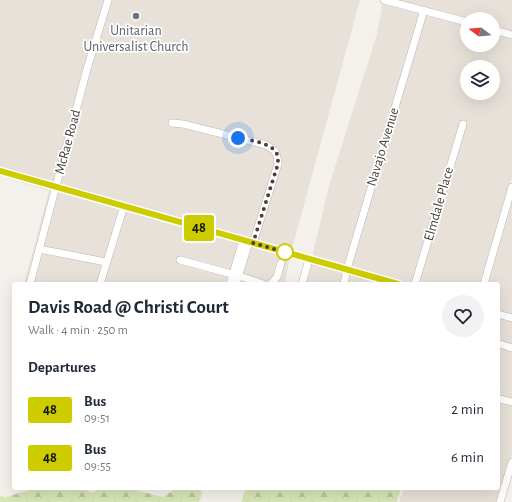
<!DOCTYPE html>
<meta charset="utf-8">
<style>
:root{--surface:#fff;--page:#f2f2f3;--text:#1f2937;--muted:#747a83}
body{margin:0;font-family:"Alegreya Sans",sans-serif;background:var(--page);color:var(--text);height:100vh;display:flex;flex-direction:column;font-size:15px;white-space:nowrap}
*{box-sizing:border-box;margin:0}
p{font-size:13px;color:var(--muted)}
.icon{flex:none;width:22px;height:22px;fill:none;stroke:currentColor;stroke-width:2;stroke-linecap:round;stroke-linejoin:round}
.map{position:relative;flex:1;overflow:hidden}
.sheet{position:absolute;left:12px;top:282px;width:488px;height:208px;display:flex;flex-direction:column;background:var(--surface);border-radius:4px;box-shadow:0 4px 16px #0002}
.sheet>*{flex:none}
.badge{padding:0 8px;border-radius:3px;font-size:14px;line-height:26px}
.needle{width:26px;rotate:286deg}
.buttons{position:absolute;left:460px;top:12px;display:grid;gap:8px}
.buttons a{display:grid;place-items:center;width:40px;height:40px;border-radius:50%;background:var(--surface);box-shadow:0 4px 16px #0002;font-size:20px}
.you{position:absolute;width:20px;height:20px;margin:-10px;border:3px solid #fff;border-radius:50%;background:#1a73e8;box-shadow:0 0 0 6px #1a73e833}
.map>.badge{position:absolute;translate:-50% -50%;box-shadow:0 0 0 2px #fff}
h2{padding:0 16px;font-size:15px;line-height:36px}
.round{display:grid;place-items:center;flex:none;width:42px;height:42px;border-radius:21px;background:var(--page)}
.head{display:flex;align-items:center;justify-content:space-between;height:68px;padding:0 16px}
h1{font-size:19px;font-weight:700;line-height:30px}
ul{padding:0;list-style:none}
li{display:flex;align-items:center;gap:12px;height:48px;padding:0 16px}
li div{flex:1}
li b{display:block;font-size:15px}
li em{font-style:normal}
li .badge{min-width:44px;font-weight:700;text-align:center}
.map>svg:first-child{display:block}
.residential{fill:#e7e1d9;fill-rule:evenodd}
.forest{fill:url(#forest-firs)}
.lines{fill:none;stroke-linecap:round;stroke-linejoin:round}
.minor-casing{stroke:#bfb6ae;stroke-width:8}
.minor{stroke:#fff;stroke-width:7}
.line-casing{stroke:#fff;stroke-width:9}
.line{stroke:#cc0;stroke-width:6}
.walk{stroke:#484039;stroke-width:4;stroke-dasharray:0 7.2}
.worship-dot{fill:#6b7280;stroke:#fff;stroke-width:1.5}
.stop-dot{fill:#fff;stroke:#cc0;stroke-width:2}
.labels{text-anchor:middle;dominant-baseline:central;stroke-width:3.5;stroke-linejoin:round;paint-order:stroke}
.worship-label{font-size:14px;fill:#5b616d;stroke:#fff}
.street-label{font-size:14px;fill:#484039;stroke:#fff}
</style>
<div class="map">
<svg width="512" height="502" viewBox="0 0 512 502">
<defs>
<pattern id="forest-firs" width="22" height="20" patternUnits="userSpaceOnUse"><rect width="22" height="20" fill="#d7e5b7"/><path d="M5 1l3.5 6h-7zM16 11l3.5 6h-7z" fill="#bac69e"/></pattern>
</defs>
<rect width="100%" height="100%" fill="#f4f0eb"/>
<path class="residential" d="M0,0h105l-51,184 -54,-15z
M111,0h249l-69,252 -35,-10 24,-78 -5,-17 -91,-25 -15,-1v4l14,1 82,21 10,8v9l-24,76 -192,-55 30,-115z
M393,0h119v33l-19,-6v-8h-26z
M383,2l38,10 -76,254 -33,-9 17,-71 48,-152z
M426,13l41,12v20h26v-13l19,5v141l-31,106h-63l47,-162 -4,-1 -48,163h-6l-57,-16zM467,67h26v26h-26z
M0,173l53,15 -26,96h-3l25,-93 -49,-15z
M58,190l63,17 -17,52 -62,-11z
M512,197v119l-14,-5v-27h-11z
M126,209l113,33 -11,42h-125z
M251,245l39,11 -5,28h-11l5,-6 5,-17 -4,-1 -6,16 -6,7 -26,-9z
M41,252l62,12 -6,20h-65z
M311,262l33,9 -2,13h-37z
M349,272l41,12h-43z
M498,316l14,4v25l-14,-4z
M498,346l14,4v50l-14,-3z
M498,402l14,3v48l-14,47 -1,2h-98l5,-14h94z"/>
<path class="forest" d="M36,488h47l9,5 8,-5h27l36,9 14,-9h22l3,5 -3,9h-199v-6l6,1z
M246,488h155l-4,14h-156z"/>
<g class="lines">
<defs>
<path id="minor" d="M384,0l83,22
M493,30l19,5
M172,123l11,1 83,21c10,6 11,7 12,19l-25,79
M0,171l398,113
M39,249l67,13
M180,260l59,16 24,8
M30,284l57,-215 21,-69
M100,284l24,-78
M230,284l13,-44
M236,284l13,-42
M271,284l6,-7 4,-14
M302,284l7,-25
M344,284l3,-15 77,-259
M415,284l48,-160
M484,284l28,-97
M498,314l14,4
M500,344l12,4
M498,399h2l12,3
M500,502l12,-40"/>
</defs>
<use href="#minor" class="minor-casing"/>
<use href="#minor" class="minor"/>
</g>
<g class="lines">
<defs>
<path id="line" d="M0,171l398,113"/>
</defs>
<use href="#line" class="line-casing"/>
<use href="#line" class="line"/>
<path class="walk" d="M238,138c11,2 35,5 39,16 1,3 1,7 1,10l-25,79 32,9"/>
</g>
<circle class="worship-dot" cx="136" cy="16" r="4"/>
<circle class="stop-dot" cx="285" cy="252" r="8"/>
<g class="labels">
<g class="worship-label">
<text x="136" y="31">Unitarian<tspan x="136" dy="16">Universalist Church</tspan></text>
</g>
<g class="street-label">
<text transform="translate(68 142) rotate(-75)">McRae Road</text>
<text transform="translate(383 147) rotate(-73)">Navajo Avenue</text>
<text transform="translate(439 204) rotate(-74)">Elmdale Place</text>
</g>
</g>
</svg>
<div class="buttons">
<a><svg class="needle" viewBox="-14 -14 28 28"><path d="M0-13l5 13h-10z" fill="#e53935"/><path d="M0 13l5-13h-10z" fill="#747a83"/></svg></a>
<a><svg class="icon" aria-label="layers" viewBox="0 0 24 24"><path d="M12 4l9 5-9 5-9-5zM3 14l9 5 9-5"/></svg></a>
</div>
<div class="you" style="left:238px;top:138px"></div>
<b class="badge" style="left:199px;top:228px;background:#cc0;color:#111">48</b>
<section class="sheet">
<div class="head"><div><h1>Davis Road @ Christi Court</h1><p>Walk · 4 min · 250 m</p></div><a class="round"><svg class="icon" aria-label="heart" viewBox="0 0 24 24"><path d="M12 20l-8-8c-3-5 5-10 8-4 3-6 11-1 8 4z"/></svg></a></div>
<h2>Departures</h2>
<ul>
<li><span class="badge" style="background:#cc0;color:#111">48</span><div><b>Bus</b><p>09:51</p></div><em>2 min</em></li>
<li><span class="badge" style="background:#cc0;color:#111">48</span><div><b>Bus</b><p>09:55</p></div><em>6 min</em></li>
</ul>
</section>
</div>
